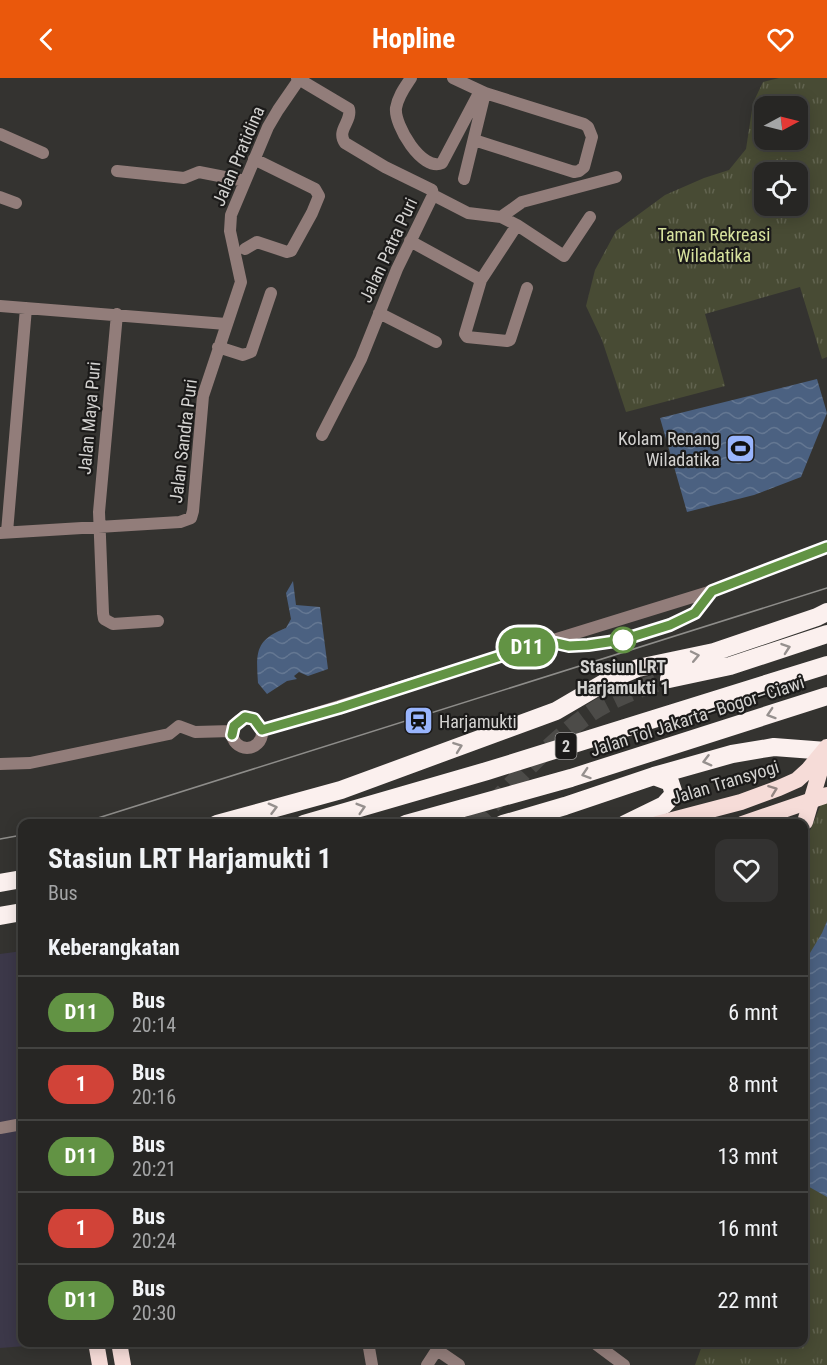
<!DOCTYPE html>
<html lang="id">
<meta charset="utf-8">
<style>
:root{--surface:#272624;--page:#333231;--text:#f1f3f6;--muted:#a4a5a6;--line:#434341;--accent:#ea580c}
body{margin:0;font-family:"Roboto Condensed",sans-serif;background:var(--page);color:var(--text);height:100vh;display:flex;flex-direction:column;font-size:22px;white-space:nowrap}
*{box-sizing:border-box;margin:0}
p{font-size:20px;color:var(--muted)}
.icon{flex:none;width:33px;height:33px;fill:none;stroke:currentColor;stroke-width:2;stroke-linecap:round;stroke-linejoin:round}
.map{position:relative;flex:1;overflow:hidden}
.details{position:absolute;left:18px;top:741px;width:790px;height:528px;display:flex;flex-direction:column;background:var(--surface);border-radius:12px;box-shadow:0 3px 15px #0003,0 0 0 2px var(--line)}
.details>*{flex:none}
.badge{padding:0 12px;border-radius:20px;font-size:21px;line-height:39px}
.needle{width:39px;rotate:83deg}
.tools{position:absolute;left:754px;top:18px;display:grid;gap:12px}
.tools a{display:grid;place-items:center;width:54px;height:54px;border-radius:12px;background:var(--surface);box-shadow:0 3px 15px #0003,0 0 0 2px var(--line);font-size:30px}
.map>.badge{position:absolute;translate:-50% -50%;box-shadow:0 0 0 3px #fff}
h2{padding:0 30px;font-size:22px;line-height:54px}
.round{display:grid;place-items:center;flex:none;width:63px;height:63px;border-radius:12px;background:var(--page)}
.overview{display:flex;align-items:center;justify-content:space-between;height:102px;padding:0 30px}
h1{font-size:28px;font-weight:700;line-height:45px}
ul{padding:0;list-style:none}
li{display:flex;align-items:center;gap:18px;height:72px;padding:0 30px;border-top:2px solid var(--line)}
li div{flex:1}
li b{display:block;font-size:22px}
li em{font-style:normal}
li .badge{min-width:66px;font-weight:700;text-align:center}
header{display:flex;justify-content:space-between;align-items:center;height:78px;padding:0 30px;background:var(--accent);color:#fff;font-size:27px;font-weight:700}
.map>svg:first-child{display:block}
.commercial{fill:#3c3849}
.park{fill:url(#park-tufts);fill-rule:evenodd}
.water{fill:url(#water-waves)}
.lines{fill:none;stroke-linecap:round;stroke-linejoin:round}
.motorway-tunnel{stroke:#4c4b48;stroke-width:18;stroke-dasharray:18 9;stroke-linecap:butt}
.minor{stroke:#927d7a;stroke-width:12}
.trunk{stroke:#f6dcd8;stroke-width:16}
.motorway{stroke:#fbf0ee;stroke-width:18}
.tram{stroke:#8e8d8a;stroke-width:1.5}
.trunk-bridge{stroke:#f6dcd8;stroke-width:16}
.oneway{stroke:#96908e}
.oneway2{stroke:#938582}
.line-casing{stroke:#fff;stroke-width:14}
.line{stroke:#629344;stroke-width:9}
.stop-dot{fill:#fff;stroke:#629344;stroke-width:3}
.labels{text-anchor:middle;dominant-baseline:central;stroke-width:4.5;stroke-linejoin:round;paint-order:stroke}
.shield{fill:#1b1a19;stroke:#9c9b99;stroke-width:1.5}
.shield-label{font-size:16px;font-weight:bold;fill:#d3d2d0}
.street-label{font-size:18px;fill:#d3d2d0;stroke:#1b1a19}
.park-label{font-size:18px;fill:#d7e29e;stroke:#1b1a19}
.poi-label{font-size:18px;fill:#d3d2d0;stroke:#1b1a19;text-anchor:end}
.stop-label{font-size:18px;font-weight:bold;fill:#d3d2d0;stroke:#1b1a19}
</style>
<header><svg class="icon" aria-label="back" viewBox="0 0 24 24"><path d="M15 5l-7 7 7 7"/></svg>Hopline<svg class="icon" aria-label="heart" viewBox="0 0 24 24"><path d="M12 20l-8-8c-3-5 5-10 8-4 3-6 11-1 8 4z"/></svg></header>
<div class="map">
<svg width="827" height="1287" viewBox="0 0 827 1287">
<defs>
<pattern id="park-tufts" width="24" height="20" patternUnits="userSpaceOnUse" patternTransform="scale(1.5)"><rect width="24" height="20" fill="#484b34"/><path d="M3 7l-1-3M5 7V3M7 7l1-3M15 17l-1-3M17 17v-4M19 17l1-3" fill="none" stroke="#626450"/></pattern>
<pattern id="water-waves" width="16" height="10" patternUnits="userSpaceOnUse" patternTransform="scale(1.5)"><rect width="16" height="10" fill="#4b6181"/><path d="M0 5q4-4 8 0t8 0" fill="none" stroke="#647792"/></pattern>
</defs>
<rect width="100%" height="100%" fill="#343330"/>
<path class="commercial" d="M22,873v391l43,1 -65,5v-394z"/>
<path class="park" d="M779,0h48v279l-5,2 -22,-72 -95,27 20,72 -99,26 -24,-72 -16,-34 9,-36 21,-39 49,-36 39,-17 25,-8 17,-21 7,-46 10,-21zM765,28h33v34h-33zM765,94h33v34h-33z
M827,723v564h-132l8,-22 101,-1v-473l5,-36 13,-31z"/>
<path class="water" d="M817,301l10,34 -26,64 -47,18 -67,17 -27,-94z
M293,503l3,24 24,2 8,62 -20,7 -9,-4 -5,4 3,3 -10,2 -20,13 -9,-11c-2,-31 -3,-43 28,-55l5,-9 -5,-26z
M827,843v276l-23,-13v-221l18,-30z"/>
<g class="lines">
<path class="motorway-tunnel" d="M473,746c38,-38 75,-81 119,-112 23,-15 51,-25 77,-33"/>
<path class="minor" d="M297,0l52,31c3,13 -13,21 -4,34l40,24 47,23 1,5 35,18 33,4 16,8 47,31 26,-39
M411,0c-6,9 -13,18 -15,30 -2,17 26,64 46,55l38,-72
M453,0l32,15 99,31 4,3 4,10 -8,30 -5,4 -5,1 -100,-32
M0,56l43,19
M117,93l67,7 15,-6 46,9
M464,101l21,-86
M0,119l16,6
M501,139l21,-15 94,-25
M517,147l-36,55 -16,54 2,3 40,4 3,-1 17,-52
M410,163l71,39
M245,171l12,-7 30,10 4,-1 21,-38 7,-17 -4,-7 -61,-30
M0,228l226,18
M379,235l57,29
M117,236l-18,198 4,101 1,6 9,5 45,-3
M218,269l25,8 8,-3 20,-59
M322,357l39,-76 36,-90 36,-74
M7,454l19,-224
M0,455l180,-11 11,-4 2,-7 10,-115 38,-114 -11,-51 1,-16 37,-88 10,-17 22,-32
M232 655a15 15 0 1 1 30 0a15 15 0 1 1-30 0Z
M262,652l450,-139 115,-44
M0,686l30,-1 139,-29 10,-8 16,6 37,-1
M0,1050l22,-4
M368,1264l4,23
M593,1264l31,23
M437,1272l22,15
M427,1287l15,-23"/>
<path class="trunk" d="M742,746l85,-29
M96,1264l4,23
M119,1264l4,23"/>
<path class="motorway" d="M669,601l61,-13 97,-32
M217,746l124,-34 215,-79 53,-31 29,-12 76,-16 103,-35 10,-5
M304,746l183,-53 340,-106
M406,746l165,-46 256,-82
M503,746l62,-18 89,-30 78,-22 42,-7 53,4
M625,746l39,-19 10,-11 -4,-12 -16,-6
M0,805l22,-4
M0,838l22,-4"/>
<path class="tram" d="M79,746l748,-236
M0,761l22,-4"/>
<path class="trunk-bridge" d="M805,744l20,-68
M657,746l84,-22 38,-14 18,-8 11,-10 19,-23"/>
</g>
<defs><path id="oneway-chevron" d="M-2-3.5L2.5 0L-2 3.5" fill="none" stroke-width="1.6" stroke-linecap="round" stroke-linejoin="round" transform="scale(1.5)"/></defs>
<g class="oneway">
<use href="#oneway-chevron" transform="translate(786 570) rotate(-19)"/>
<use href="#oneway-chevron" transform="translate(695 578) rotate(-12)"/>
<use href="#oneway-chevron" transform="translate(771 636) rotate(162)"/>
<use href="#oneway-chevron" transform="translate(458 669) rotate(-20)"/>
<use href="#oneway-chevron" transform="translate(707 683) rotate(165)"/>
<use href="#oneway-chevron" transform="translate(586 696) rotate(162)"/>
<use href="#oneway-chevron" transform="translate(273 730) rotate(-15)"/>
<use href="#oneway-chevron" transform="translate(361 730) rotate(-17)"/>
</g>
<use class="oneway2" href="#oneway-chevron" transform="translate(773 712) rotate(-21)"/>
<g class="lines">
<defs>
<path id="line" d="M232,657l2,-9 11,-9 9,2 8,11 77,-22 208,-67 22,5 19,-1 34,-5 48,-15 25,-12 17,-22 115,-44"/>
</defs>
<use href="#line" class="line-casing"/>
<use href="#line" class="line"/>
</g>
<defs>
<symbol id="stadium-square" viewBox="-11 -11 22 22"><rect x="-9" y="-9" width="18" height="18" rx="4" fill="#99b5fd" stroke="#1b1a19"/><path d="M0-5a6.5 5 0 1 0 0 10a6.5 5 0 1 0 0-10ZM-3.5-1.8h7v3.6h-7Z" fill="#111"/></symbol>
<symbol id="station-square" viewBox="-11 -11 22 22"><rect x="-9" y="-9" width="18" height="18" rx="4" fill="#99b5fd" stroke="#1b1a19"/><path d="M-3-6H3Q5-6 5-4V2Q5 4 3 4L4.5 6H3L1.5 4h-3L-3 6H-4.5L-3 4Q-5 4-5 2V-4Q-5-6-3-6ZM-3.5-4v3h7v-3ZM-3.5 1v1.5H-2V1ZM2 1v1.5H3.5V1Z" fill="#111"/></symbol>
</defs>
<g fill-rule="evenodd">
<use href="#stadium-square" x="724" y="354" width="33" height="33"/>
<use href="#station-square" x="402" y="626" width="33" height="33"/>
</g>
<circle class="stop-dot" cx="623" cy="562" r="12"/>
<g class="labels">
<rect class="shield" x="555.5" y="655" width="21" height="26" rx="4.5"/>
<g class="shield-label">
<text x="566" y="668">2</text>
</g>
<g class="street-label">
<text transform="translate(238 78) rotate(-67)">Jalan Pratidina</text>
<text transform="translate(388 172) rotate(-65)">Jalan Patra Puri</text>
<text transform="translate(89 340) rotate(-85)">Jalan Maya Puri</text>
<text transform="translate(183 363) rotate(-83)">Jalan Sandra Puri</text>
<text transform="translate(697 638) rotate(-18)">Jalan Tol Jakarta–Bogor–Ciawi</text>
<text transform="translate(725 704) rotate(-17)">Jalan Transyogi</text>
</g>
<g class="park-label">
<text x="714" y="156">Taman Rekreasi<tspan x="714" dy="21">Wiladatika</tspan></text>
</g>
<g class="poi-label">
<text x="720" y="360">Kolam Renang<tspan x="720" dy="21">Wiladatika</tspan></text>
<text x="439" y="643" text-anchor="start">Harjamukti</text>
</g>
<g class="stop-label">
<text x="623" y="588">Stasiun LRT<tspan x="623" dy="21">Harjamukti 1</tspan></text>
</g>
</g>
</svg>
<div class="tools">
<a><svg class="needle" viewBox="-14 -14 28 28"><path d="M0-13l5 13h-10z" fill="#e53935"/><path d="M0 13l5-13h-10z" fill="#a4a5a6"/></svg></a>
<a><svg class="icon" aria-label="locate" viewBox="0 0 24 24"><circle cx="12" cy="12" r="6"/><path d="M12 2v4M12 18v4M2 12h4M18 12h4"/></svg></a>
</div>
<b class="badge" style="left:527px;top:569px;background:#629344;color:#fff">D11</b>
<section class="details">
<div class="overview"><div><h1>Stasiun LRT Harjamukti 1</h1><p>Bus</p></div><a class="round"><svg class="icon" aria-label="heart" viewBox="0 0 24 24"><path d="M12 20l-8-8c-3-5 5-10 8-4 3-6 11-1 8 4z"/></svg></a></div>
<h2>Keberangkatan</h2>
<ul>
<li><span class="badge" style="background:#629344;color:#fff">D11</span><div><b>Bus</b><p>20:14</p></div><em>6 mnt</em></li>
<li><span class="badge" style="background:#d14338;color:#fff">1</span><div><b>Bus</b><p>20:16</p></div><em>8 mnt</em></li>
<li><span class="badge" style="background:#629344;color:#fff">D11</span><div><b>Bus</b><p>20:21</p></div><em>13 mnt</em></li>
<li><span class="badge" style="background:#d14338;color:#fff">1</span><div><b>Bus</b><p>20:24</p></div><em>16 mnt</em></li>
<li><span class="badge" style="background:#629344;color:#fff">D11</span><div><b>Bus</b><p>20:30</p></div><em>22 mnt</em></li>
</ul>
</section>
</div>
